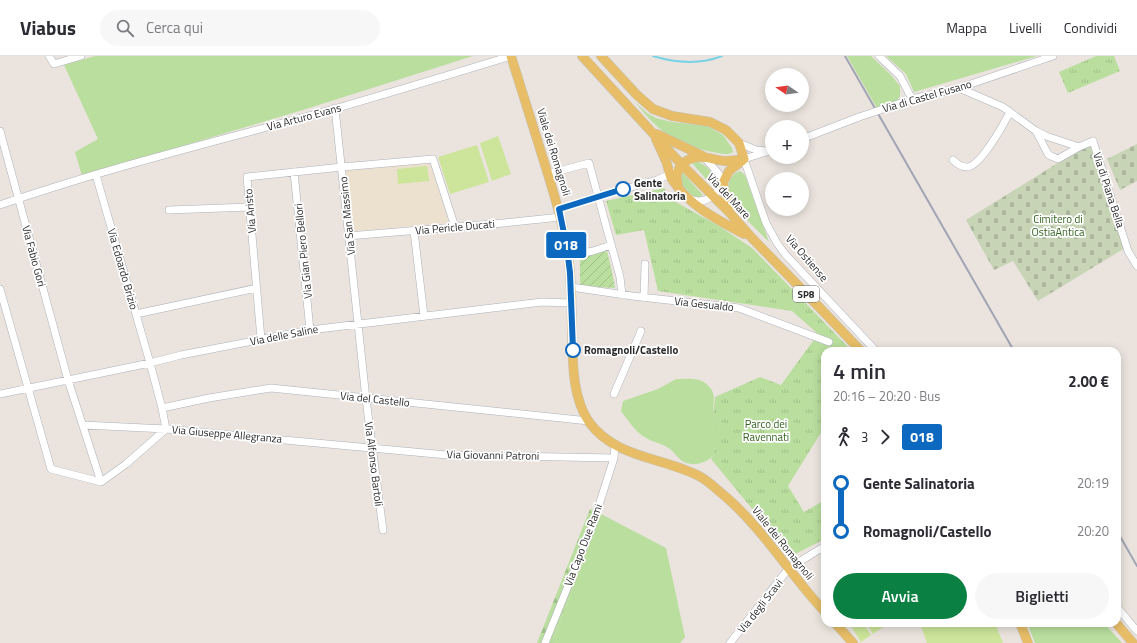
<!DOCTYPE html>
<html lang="it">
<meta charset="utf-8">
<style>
:root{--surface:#fff;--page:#f7f7f7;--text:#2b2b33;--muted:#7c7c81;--line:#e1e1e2;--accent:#0b8043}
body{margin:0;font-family:"Titillium Web",sans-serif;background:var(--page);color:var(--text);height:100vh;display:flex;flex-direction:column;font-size:15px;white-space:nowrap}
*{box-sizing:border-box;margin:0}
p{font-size:13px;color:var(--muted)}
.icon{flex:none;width:22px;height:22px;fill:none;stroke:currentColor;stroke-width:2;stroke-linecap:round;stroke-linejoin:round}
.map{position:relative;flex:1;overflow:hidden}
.panel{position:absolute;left:821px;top:291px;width:300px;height:280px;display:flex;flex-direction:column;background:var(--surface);border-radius:12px;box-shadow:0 2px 10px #0003}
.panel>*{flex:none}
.badge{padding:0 8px;border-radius:3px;font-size:14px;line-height:26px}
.needle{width:26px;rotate:283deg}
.buttons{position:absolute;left:765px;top:12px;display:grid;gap:8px}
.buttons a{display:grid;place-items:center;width:44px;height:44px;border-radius:50%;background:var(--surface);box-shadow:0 2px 10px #0003;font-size:20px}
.map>.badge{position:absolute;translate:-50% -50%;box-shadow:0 0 0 2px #fff}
.legs{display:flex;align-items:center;gap:6px;height:44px;padding:0 12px;font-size:13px}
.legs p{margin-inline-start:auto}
.head{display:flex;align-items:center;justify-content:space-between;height:68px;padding:0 12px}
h1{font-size:22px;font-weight:600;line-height:30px}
.cta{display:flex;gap:8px;margin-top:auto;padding:8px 12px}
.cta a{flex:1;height:46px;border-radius:24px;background:var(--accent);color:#fff;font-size:16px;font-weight:600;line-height:46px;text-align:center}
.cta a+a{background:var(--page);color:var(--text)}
ul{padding:0 12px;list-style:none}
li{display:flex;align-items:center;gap:14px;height:48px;font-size:15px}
li i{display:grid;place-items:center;width:6px;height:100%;margin:0 5px;background:currentColor}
li i::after{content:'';width:10px;height:10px;margin:-5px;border:3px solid;border-radius:50%;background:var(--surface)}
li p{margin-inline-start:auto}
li:first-child i{background:linear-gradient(#0000 50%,currentColor 0)}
li:last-child i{background:linear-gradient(currentColor 50%,#0000 0)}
header{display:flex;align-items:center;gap:24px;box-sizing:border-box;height:56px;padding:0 20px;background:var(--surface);border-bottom:1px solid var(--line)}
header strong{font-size:19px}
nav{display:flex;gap:22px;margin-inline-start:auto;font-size:14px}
.search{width:280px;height:36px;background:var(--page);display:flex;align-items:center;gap:10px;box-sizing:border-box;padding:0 14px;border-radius:22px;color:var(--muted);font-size:15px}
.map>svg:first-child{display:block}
.education{fill:#ece0ce}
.grass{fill:#b9de9e}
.forest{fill:url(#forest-firs)}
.cemetery{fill:url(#cemetery-stones)}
.park{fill:url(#park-tufts)}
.garden{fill:url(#garden-furrows)}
.pitch{fill:#cce59a}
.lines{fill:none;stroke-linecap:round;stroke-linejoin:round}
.stream{stroke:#78d2e6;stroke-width:2}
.minor-casing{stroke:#aeb1ba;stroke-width:8}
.major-casing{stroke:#c4c4c4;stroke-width:10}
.minor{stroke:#fff;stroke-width:7}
.major{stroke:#e7be67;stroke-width:9}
.rail{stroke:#a1a5b3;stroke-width:2}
.minor-bridge-casing{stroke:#aeb1ba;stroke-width:8;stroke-linecap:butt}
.minor-bridge{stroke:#fff;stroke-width:7}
.line-1-casing{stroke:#fff;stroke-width:9}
.line-1{stroke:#0c69bf;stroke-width:6}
.stop-1-dot{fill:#fff;stroke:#0c69bf;stroke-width:2}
.labels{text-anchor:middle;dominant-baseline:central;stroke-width:3.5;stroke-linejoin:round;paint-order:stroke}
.shield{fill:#fff;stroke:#6b6b6b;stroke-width:1}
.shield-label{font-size:10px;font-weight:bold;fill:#2b2b2b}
.street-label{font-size:11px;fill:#2b2b2b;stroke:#fff}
.stop-label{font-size:11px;font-weight:bold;fill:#2b2b2b;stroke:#fff;text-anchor:start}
.park-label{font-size:11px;fill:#33631f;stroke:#fff}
</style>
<header>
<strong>Viabus</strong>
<div class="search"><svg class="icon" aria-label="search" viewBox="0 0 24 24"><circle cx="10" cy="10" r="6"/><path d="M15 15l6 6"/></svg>Cerca qui</div>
<nav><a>Mappa</a><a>Livelli</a><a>Condividi</a></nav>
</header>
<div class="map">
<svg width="1137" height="587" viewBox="0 0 1137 587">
<defs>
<pattern id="forest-firs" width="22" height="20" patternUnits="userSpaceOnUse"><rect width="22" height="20" fill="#b9de9e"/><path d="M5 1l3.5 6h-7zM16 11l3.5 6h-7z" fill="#9fbf88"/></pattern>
<pattern id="cemetery-stones" width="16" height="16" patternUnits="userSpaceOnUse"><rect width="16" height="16" fill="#c7d4b6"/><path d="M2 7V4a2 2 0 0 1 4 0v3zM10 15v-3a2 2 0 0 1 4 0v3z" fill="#abb69d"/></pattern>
<pattern id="park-tufts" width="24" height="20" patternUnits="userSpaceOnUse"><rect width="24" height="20" fill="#b9de9e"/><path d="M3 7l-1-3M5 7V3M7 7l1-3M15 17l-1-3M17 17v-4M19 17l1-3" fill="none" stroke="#9fbf88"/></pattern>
<pattern id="garden-furrows" width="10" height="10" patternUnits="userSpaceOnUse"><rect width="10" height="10" fill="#b9de9e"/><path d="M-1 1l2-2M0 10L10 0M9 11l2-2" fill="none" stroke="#9fbf88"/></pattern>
</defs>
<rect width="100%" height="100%" fill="#ebe4de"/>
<path class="education" d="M428,107l2,1 19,59 -96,8 -7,-60z"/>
<path class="grass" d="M95,0h378l-167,53 -224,67 -7,-24 23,-13 -34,-74z
M847,0h24l19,18 10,12v10l-3,5 -19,9z
M886,0h151l-123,36 -8,-18z
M635,46l12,11 9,5 16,4 35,4 16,9 9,13 1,4c-6,4 -14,1 -21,0 -39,-9 -52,-19 -77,-50z
M695,105c11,3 17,10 21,20l-3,6 -22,-25z
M681,115l22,24 -6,3c-12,-6 -18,-14 -16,-27z
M740,115l5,4 24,67 -41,-41c-1,-11 -1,-26 12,-30z
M676,323c9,0 22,-2 29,4 14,10 7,20 8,33 1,8 6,16 6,24 0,18 -20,29 -35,22 -6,-3 -9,-9 -14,-13 -8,-6 -19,-7 -27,-13 -9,-6 -16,-17 -22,-25l2,-10 35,-12z
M601,458l65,34 19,89 -5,6h-128z
M1027,567h77l18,20h-87z"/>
<path class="forest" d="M590,453l11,5 -49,129h-15z"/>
<path class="cemetery" d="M1093,85l32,107 -87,53 -25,-40 -19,9 -28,-50z
M1137,88v37l-17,9 -13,-31z"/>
<path class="park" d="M1096,0h18l6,15 -52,22 -9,-21z
M664,132l8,12 47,26 33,22 100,103h-27v75l-37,60 16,26 21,-12v39l-34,17 -80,-97c13,-21 4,-22 2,-43 0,-6 2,-13 2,-19l45,-20 21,8 37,-51 -26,-23 -134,-20 -14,-61 -28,5 -10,-34z"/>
<path class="garden" d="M607,195l5,21 3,16 -35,-2v-28z"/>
<path class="pitch" d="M498,80l13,38 -19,7 -12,-38z
M477,89l12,37 -39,12 -12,-37z
M427,110l2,15 -31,3 -1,-15z
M849,567h14l8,12 -10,7z
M866,567h23l-16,11z
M920,567h75l8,20h-76z"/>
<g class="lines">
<path class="stream" d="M653,0c23,7 46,9 69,0"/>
<defs>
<path id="minor" d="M49,0l5,8 27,-8
M879,0l21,20 12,23
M959,32l44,19 33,24 10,5 33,11
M892,50l20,-7 47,-11 94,-32
M335,52l31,291 17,131
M0,75l68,249 33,102
M1036,75l12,23 3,2 7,3 21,-12 14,-6 35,110 9,15
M802,83l57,-22
M739,87l17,7 10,1
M772,94l-28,9 22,64 11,20 8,11 91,97
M953,104c4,4 8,7 14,7 13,0 37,-43 43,-55
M294,116l16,158
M548,118l41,-11 31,114 2,18
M690,143c15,6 26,-3 33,-16l-4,-9 -15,-17
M0,149c110,-38 222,-65 334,-96 59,-17 118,-35 177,-53
M559,153l40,-13 58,-16 17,-8
M169,154l81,-3
M414,175l10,85
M348,180l156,-13 57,-6
M568,200l25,-5 18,-6
M571,231l61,9 107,12 90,34
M0,233l51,180 50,13 25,-18 40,-35 -4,-21 -12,-45 -54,-188
M644,242l1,-34
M136,258l121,-26
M261,283l-14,-162 95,-10 91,-8 22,68
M0,338l150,-31 31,-8 129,-25 232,-28 30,1
M614,338l27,-63
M162,352l47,-10 62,-10 318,33
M83,369l83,4 281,26 167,3
M1117,551l20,24
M545,587l48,-119 21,-66 1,-12
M730,587l59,-75 36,-22"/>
<path id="major" d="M511,0c10,32 20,64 30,96 10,32 20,63 26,97 5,26 4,52 5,79 1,31 -1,67 17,94 26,36 73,35 110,54 10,5 18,14 27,21 39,34 64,78 99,115
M582,0l100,109 47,47 22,25 68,70 42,44
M601,0l36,39 16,14 19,7 38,6 16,8 13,13 5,16
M657,78l46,22
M656,83c3,7 6,13 9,20 4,7 3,15 8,22 18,26 45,39 71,53
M678,128c-5,-14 7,-27 22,-27 8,0 16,3 25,4 6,0 13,-1 19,-2
M729,156l-6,-29 6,-12 14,-11
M835,567l18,20
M1020,567l8,20
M1116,567l17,20"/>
</defs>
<use href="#minor" class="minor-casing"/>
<use href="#major" class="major-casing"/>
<use href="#minor" class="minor"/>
<use href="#major" class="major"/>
<path class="rail" d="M845,0l169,295
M1117,475l20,35"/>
<defs>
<path id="minor-bridge" d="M859,61l33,-11"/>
</defs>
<use href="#minor-bridge" class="minor-bridge-casing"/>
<use href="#minor-bridge" class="minor-bridge"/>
</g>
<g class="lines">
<defs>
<path id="line-1" d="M573,294l-3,-77 -3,-25 -8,-39 64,-20"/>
</defs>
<use href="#line-1" class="line-1-casing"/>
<use href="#line-1" class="line-1"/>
</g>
<g class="stop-1-dot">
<circle cx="623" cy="133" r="7"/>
<circle cx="573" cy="294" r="7"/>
</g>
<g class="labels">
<rect class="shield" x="793" y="230" width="26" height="16" rx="3"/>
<g class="shield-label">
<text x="806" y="238">SP8</text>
</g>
<g class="street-label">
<text transform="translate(927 40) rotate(-16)">Via di Castel Fusano</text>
<text transform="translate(304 61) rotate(-15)">Via Arturo Evans</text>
<text transform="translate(554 96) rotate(73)">Viale dei Romagnoli</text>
<text transform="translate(1109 134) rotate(72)">Via di Piana Bella</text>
<text transform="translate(729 140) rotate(47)">Via del Mare</text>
<text transform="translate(250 155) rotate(-95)">Via Aristo</text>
<text transform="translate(347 160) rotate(-96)">Via San Massimo</text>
<text transform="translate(455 171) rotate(-5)">Via Pericle Ducati</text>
<text transform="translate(303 195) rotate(-96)">Via Gian Piero Bellori</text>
<text transform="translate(34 200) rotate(75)">Via Fabio Gori</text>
<text transform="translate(807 202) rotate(49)">Via Ostiense</text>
<text transform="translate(123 213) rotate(74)">Via Edoardo Brizio</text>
<text transform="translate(704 248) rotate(6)">Via Gesualdo</text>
<text transform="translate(284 279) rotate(-11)">Via delle Saline</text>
<text transform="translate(375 343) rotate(6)">Via del Castello</text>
<text transform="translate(227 378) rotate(5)">Via Giuseppe Allegranza</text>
<text transform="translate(493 399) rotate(1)">Via Giovanni Patroni</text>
<text transform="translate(374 408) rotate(83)">Via Alfonso Bartoli</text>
<text transform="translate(783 487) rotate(51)">Viale dei Romagnoli</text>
<text transform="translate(583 489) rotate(-69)">Via Capo Due Rami</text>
<text transform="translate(760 550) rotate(-52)">Via degli Scavi</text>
</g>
<g class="stop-label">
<text x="634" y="127">Gente<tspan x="634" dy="13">Salinatoria</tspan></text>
<text x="584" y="294">Romagnoli/Castello</text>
</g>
<g class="park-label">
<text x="1058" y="163">Cimitero di<tspan x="1058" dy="13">OstiaAntica</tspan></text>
<text x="766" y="368">Parco dei<tspan x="766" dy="13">Ravennati</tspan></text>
</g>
</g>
</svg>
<div class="buttons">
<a><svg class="needle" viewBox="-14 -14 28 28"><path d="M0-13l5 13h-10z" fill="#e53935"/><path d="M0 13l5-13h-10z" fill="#7c7c81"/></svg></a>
<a>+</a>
<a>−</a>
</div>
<b class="badge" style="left:566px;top:189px;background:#0c69bf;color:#fff">018</b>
<section class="panel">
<div class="head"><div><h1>4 min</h1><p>20:16 – 20:20 · Bus</p></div><b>2.00 €</b></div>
<div class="legs"><svg class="icon" aria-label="walk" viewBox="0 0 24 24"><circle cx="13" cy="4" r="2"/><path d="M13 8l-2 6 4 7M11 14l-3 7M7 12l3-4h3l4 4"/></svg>3<svg class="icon" aria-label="forward" viewBox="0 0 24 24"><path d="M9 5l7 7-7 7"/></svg><b class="badge" style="background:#0c69bf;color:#fff">018</b></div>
<ul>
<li><i style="color:#0c69bf"></i><b>Gente Salinatoria</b><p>20:19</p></li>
<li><i style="color:#0c69bf"></i><b>Romagnoli/Castello</b><p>20:20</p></li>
</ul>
<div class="cta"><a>Avvia</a><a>Biglietti</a></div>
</section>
</div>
